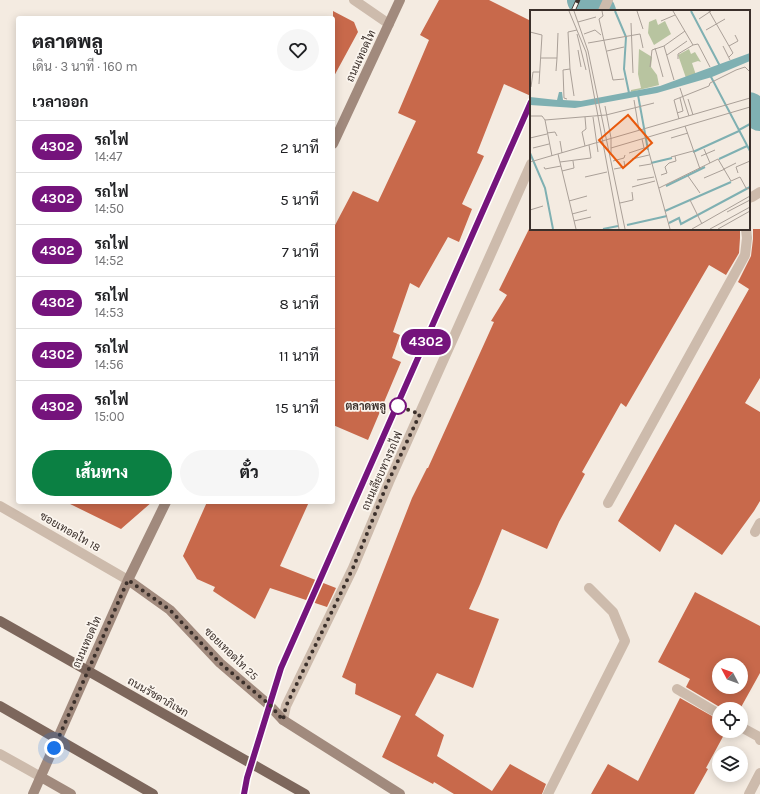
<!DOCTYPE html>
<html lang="th">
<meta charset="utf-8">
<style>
:root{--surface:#fff;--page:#f6f6f6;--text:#202124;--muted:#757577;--line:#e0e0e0;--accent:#0b8043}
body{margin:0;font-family:Karla,Sarabun,sans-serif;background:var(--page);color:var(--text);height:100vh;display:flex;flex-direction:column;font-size:15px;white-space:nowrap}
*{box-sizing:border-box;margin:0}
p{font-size:13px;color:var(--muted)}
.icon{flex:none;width:22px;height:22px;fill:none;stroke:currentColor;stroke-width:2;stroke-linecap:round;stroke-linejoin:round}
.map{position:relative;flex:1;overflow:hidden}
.drawer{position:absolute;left:16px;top:16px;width:319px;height:488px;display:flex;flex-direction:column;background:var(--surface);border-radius:4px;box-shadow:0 2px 10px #0003}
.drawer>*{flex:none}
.badge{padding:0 8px;border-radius:13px;font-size:14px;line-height:26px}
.needle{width:26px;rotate:311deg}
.buttons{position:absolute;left:712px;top:658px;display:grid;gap:8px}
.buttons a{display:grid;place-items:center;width:36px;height:36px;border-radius:50%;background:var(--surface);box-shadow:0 2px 10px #0003;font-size:20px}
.you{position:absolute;width:20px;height:20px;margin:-10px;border:3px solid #fff;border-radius:50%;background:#1a73e8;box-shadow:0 0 0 6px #1a73e833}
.map>.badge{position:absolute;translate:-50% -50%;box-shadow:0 0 0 2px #fff}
h2{padding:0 16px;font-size:15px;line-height:36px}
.round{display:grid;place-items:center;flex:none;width:42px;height:42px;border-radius:21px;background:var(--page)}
.headline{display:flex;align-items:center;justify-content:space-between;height:68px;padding:0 16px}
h1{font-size:19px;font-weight:800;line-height:30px}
.button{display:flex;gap:8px;margin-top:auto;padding:8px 16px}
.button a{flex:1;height:46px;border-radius:24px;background:var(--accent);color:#fff;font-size:16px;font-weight:800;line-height:46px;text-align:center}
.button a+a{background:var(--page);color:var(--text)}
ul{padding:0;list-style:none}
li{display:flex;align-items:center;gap:12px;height:52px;padding:0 16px;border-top:1px solid var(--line)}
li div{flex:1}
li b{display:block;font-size:15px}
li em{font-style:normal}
li .badge{min-width:44px;font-weight:700;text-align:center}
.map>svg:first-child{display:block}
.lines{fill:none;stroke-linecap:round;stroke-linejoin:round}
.canal{stroke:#7fb0b2;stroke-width:32}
.building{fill:#c8694b;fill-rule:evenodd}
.street{stroke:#cdbbac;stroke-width:10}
.secondary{stroke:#a18a7d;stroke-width:10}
.rail-casing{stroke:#3b302b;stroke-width:4.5}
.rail{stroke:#fbf5ee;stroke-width:3;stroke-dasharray:9;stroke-linecap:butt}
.primary-bridge{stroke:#7d675c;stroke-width:10}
.line-casing{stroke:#fff;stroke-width:9}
.line{stroke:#75147c;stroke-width:6}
.walk{stroke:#3b302b;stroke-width:4;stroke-dasharray:0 7.2}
.stop-dot{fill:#fff;stroke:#75147c;stroke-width:2}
.labels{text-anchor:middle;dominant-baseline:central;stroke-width:3.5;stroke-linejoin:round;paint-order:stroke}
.street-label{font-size:11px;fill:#3b302b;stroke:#fbf5ee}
.stop-label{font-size:11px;font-weight:bold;fill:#3b302b;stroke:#fbf5ee;text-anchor:end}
.inset-river{fill:none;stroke:#7fb0b2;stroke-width:2}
.inset-road{fill:none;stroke:#aaa098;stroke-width:1}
.view{fill:#e8590c;fill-opacity:0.15;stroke:#e8590c;stroke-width:2}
.inset-edge{fill:none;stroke:#3b302b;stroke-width:2}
</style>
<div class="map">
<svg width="760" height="794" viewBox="0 0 760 794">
<rect width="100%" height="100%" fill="#f4ebe1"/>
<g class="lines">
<path class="canal" d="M583,0l17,11
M749,108l11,7"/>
</g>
<path class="building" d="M439,0h50l42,21v75l-27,-12 -27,69 7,3 -22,48 10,5 -13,33 -11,-5 -29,51 -9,-5 -17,49 7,3 -8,23 9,4 -33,78 -35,-15v-196l20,-38 25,11 38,-81 -18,-8 31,-73 -9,-5z
M333,11l21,11 4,10 -25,46z
M529,229h211v9l-1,15 -13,22 -17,-10 -83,142 -5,-4 -39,69 3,2 -26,48 -12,27 -45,-20 -22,55 -11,25 30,10 -26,69 -36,-15 -22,42 29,20 -7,21 55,35 18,-27 36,20 -4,10h-88l-20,-12 -1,2 -51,-27 19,-41 -46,-22 1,-10 -14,-7 70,-179 15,-30h1l66,-146 -3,-1 16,-26 -8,-5z
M753,229h7v149l-15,25 15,9v89l-6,10 -32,44 -47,-31 -15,28 -42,-31 131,-232 -11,-7 13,-26 2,-17z
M66,502h86l-31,27z
M207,502h102l-29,64 56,22 -9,19 -57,-19 -15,31 -42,-28 2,-4 -18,-8 -14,-23z
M695,592l65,34v47l-20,36h-17l-37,-22 4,-8 -32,-17zM719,665h22v22h-22z
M680,698l39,22v11h7l-20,37 2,1 -14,25h-103l17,-30 30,17z"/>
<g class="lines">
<path class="street" d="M354,0l35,24
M603,11l5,-11
M749,198l3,-1 8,-5
M608,503l137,-248 2,-17 -1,-9
M0,506l128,74
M755,532l5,-9
M677,689l42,25
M283,720l3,-14 67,-138 36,-86 142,-318
M741,727l18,10 1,3
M0,754l41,23
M548,794l77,-153 -12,-29 -24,-24
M749,794l11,-21"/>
<path class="secondary" d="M333,144l67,-144
M128,580l42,30 50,53 49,42 14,15 117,74
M41,777l30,17
M33,794l95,-214 38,-78"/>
<defs>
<path id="rail" d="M573,11l5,-11
M244,794l3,-16 34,-110 250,-566"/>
</defs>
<use href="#rail" class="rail-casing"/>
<use href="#rail" class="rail"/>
<path class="primary-bridge" d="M0,621l305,173
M0,706l153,88"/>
</g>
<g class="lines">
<defs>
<path id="line" d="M244,794l3,-16 34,-110 250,-566"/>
</defs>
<use href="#line" class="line-casing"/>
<use href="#line" class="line"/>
<path class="walk" d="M54,748l74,-168 42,30 50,53 50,42 13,15 3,-14 67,-138 35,-86 32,-68 -22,-8"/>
</g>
<circle class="stop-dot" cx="398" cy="406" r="8"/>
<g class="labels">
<g class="street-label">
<text transform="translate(361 56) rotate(-65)">ถนนเทอดไท</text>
<text transform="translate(382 471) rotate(-66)">ถนนเลียบทางรถไฟ</text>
<text transform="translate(70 532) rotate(30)">ซอยเทอดไท 18</text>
<text transform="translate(87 642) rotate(-66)">ถนนเทอดไท</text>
<text transform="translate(231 654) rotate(44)">ซอยเทอดไท 25</text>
<text transform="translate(158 697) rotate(30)">ถนนรัชดาภิเษก</text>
</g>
<g class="stop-label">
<text x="386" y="406">ตลาดพลู</text>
</g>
</g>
<g transform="translate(530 10)">
<rect width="220" height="220" fill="#f4ebe1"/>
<path d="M126,9l2,6 7,-4 6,13 -17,11 -6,-12 1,-11zM109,39l13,8 -1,10 6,8 2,10 -28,7v-2l10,-2 -3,-14zM159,39l2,5 4,-2 6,10 -3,-1 -6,2 4,12 -10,3 -8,-23z" fill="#b8c4a0"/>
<path d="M220,43v8l-38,16 -55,16 -82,15 -45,-3v-8l27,3 2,-8h3l1,8 18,1 79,-15z" fill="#7fb0b2"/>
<path class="inset-river" d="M85,1l11,26 -2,32 5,24M161,1l30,57M180,65l40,76M108,85l10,55M209,120l11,-6M163,142l46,-21M0,143l15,35 8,41M189,149l28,-13M121,153l21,-5M136,176l39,-19M135,201l66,-29M139,213l10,-5 2,6 69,-37M97,215l40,-9M73,219l15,-3"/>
<path class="inset-road" d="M39,1l17,41 33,177M44,1l14,40 37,178M72,1l1,5 -4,3 14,61 11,-1M107,1l6,18M143,1l20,34 5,-1 12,23M179,1l24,42 -4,4M169,9l12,-8M131,11l14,-6M48,12l18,-5M101,13l2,50M176,20l19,-11M0,22l12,3 -3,49M47,24l9,36M54,24l11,-4 6,5M58,33l52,-9 3,14M134,36l10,34M193,36l7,14M199,36l9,-5 -3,-6M125,38l8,29M48,40l3,17M77,41l17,-4M137,45l20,-14M11,48h16l1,-25M148,49v-5l15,-9M120,57l2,-17 12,-4 21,-15M40,59l4,27M26,61l1,-13M1,77l2,-15h7M150,78l9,28M37,89l-3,-1 -1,-28 7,-1 -2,-37 9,-2M158,89l5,16M104,90l5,30M75,96l6,32M147,103l6,-2 -3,-13M0,106h12l3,4 7,36M63,107l5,35M149,109l-5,-19 35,-14 1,-3 26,-13 9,-3 5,5M15,110l61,-5 48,-12M155,116l15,43M17,123l8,-1 2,4M0,128l17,-4M81,128v15M141,128l17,-5M112,129l2,9 4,1 22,80M30,131l2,12M55,136l-3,-14 4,-3 -1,-12M3,138l16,-4M81,138l139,-41M174,139l6,14M99,143l15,-5M28,144l18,75M171,146l14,-6M141,147l22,-6M102,149l17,-4M83,151l11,-3 1,-3M0,152l220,-64M30,152l31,-4 -2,-13M109,156l12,-2M14,157l1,2 16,-3M84,159l11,-2 -1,-6M194,159l12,-6M32,161l12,-3 -1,-7M208,163l-2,-6 14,-6M131,165l6,-2 -2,-6 4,-4 7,-2 -1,-5M158,166l12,17M55,167l22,-5M174,168l21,-9M107,170l17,-3M102,177l23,-6M129,178l59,-29 13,22 9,-4 6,11 4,1M160,190l12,24M39,191l18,-5M90,193l13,-3 -1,-8M0,200l13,-4M197,202l23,-12M42,204l15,-4M44,211l17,-4M162,219l58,-33M180,219l40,-22M188,219l32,-18"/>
<path class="view" d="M98,105l24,28 -29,25 -24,-28z"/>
<rect width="220" height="220" class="inset-edge"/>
</g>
</svg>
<div class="buttons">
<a><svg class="needle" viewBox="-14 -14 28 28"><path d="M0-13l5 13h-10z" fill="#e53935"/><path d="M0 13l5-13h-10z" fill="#757577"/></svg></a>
<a><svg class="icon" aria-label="locate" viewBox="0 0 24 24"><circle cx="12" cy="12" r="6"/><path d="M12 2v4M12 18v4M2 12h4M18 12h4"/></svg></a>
<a><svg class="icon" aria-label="layers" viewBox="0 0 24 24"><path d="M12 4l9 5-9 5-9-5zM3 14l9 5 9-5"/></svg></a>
</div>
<div class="you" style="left:54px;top:748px"></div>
<b class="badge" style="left:426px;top:342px;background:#75147c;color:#fff">4302</b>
<section class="drawer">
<div class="headline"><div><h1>ตลาดพลู</h1><p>เดิน · 3 นาที · 160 m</p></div><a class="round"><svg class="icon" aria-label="heart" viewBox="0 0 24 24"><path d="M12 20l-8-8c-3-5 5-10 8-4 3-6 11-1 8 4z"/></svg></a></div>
<h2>เวลาออก</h2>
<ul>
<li><span class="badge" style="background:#75147c;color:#fff">4302</span><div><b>รถไฟ</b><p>14:47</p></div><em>2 นาที</em></li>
<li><span class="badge" style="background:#75147c;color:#fff">4302</span><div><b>รถไฟ</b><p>14:50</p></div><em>5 นาที</em></li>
<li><span class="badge" style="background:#75147c;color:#fff">4302</span><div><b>รถไฟ</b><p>14:52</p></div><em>7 นาที</em></li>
<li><span class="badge" style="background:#75147c;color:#fff">4302</span><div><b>รถไฟ</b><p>14:53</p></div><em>8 นาที</em></li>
<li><span class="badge" style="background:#75147c;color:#fff">4302</span><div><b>รถไฟ</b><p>14:56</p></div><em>11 นาที</em></li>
<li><span class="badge" style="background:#75147c;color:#fff">4302</span><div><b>รถไฟ</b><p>15:00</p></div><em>15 นาที</em></li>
</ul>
<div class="button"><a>เส้นทาง</a><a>ตั๋ว</a></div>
</section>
</div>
